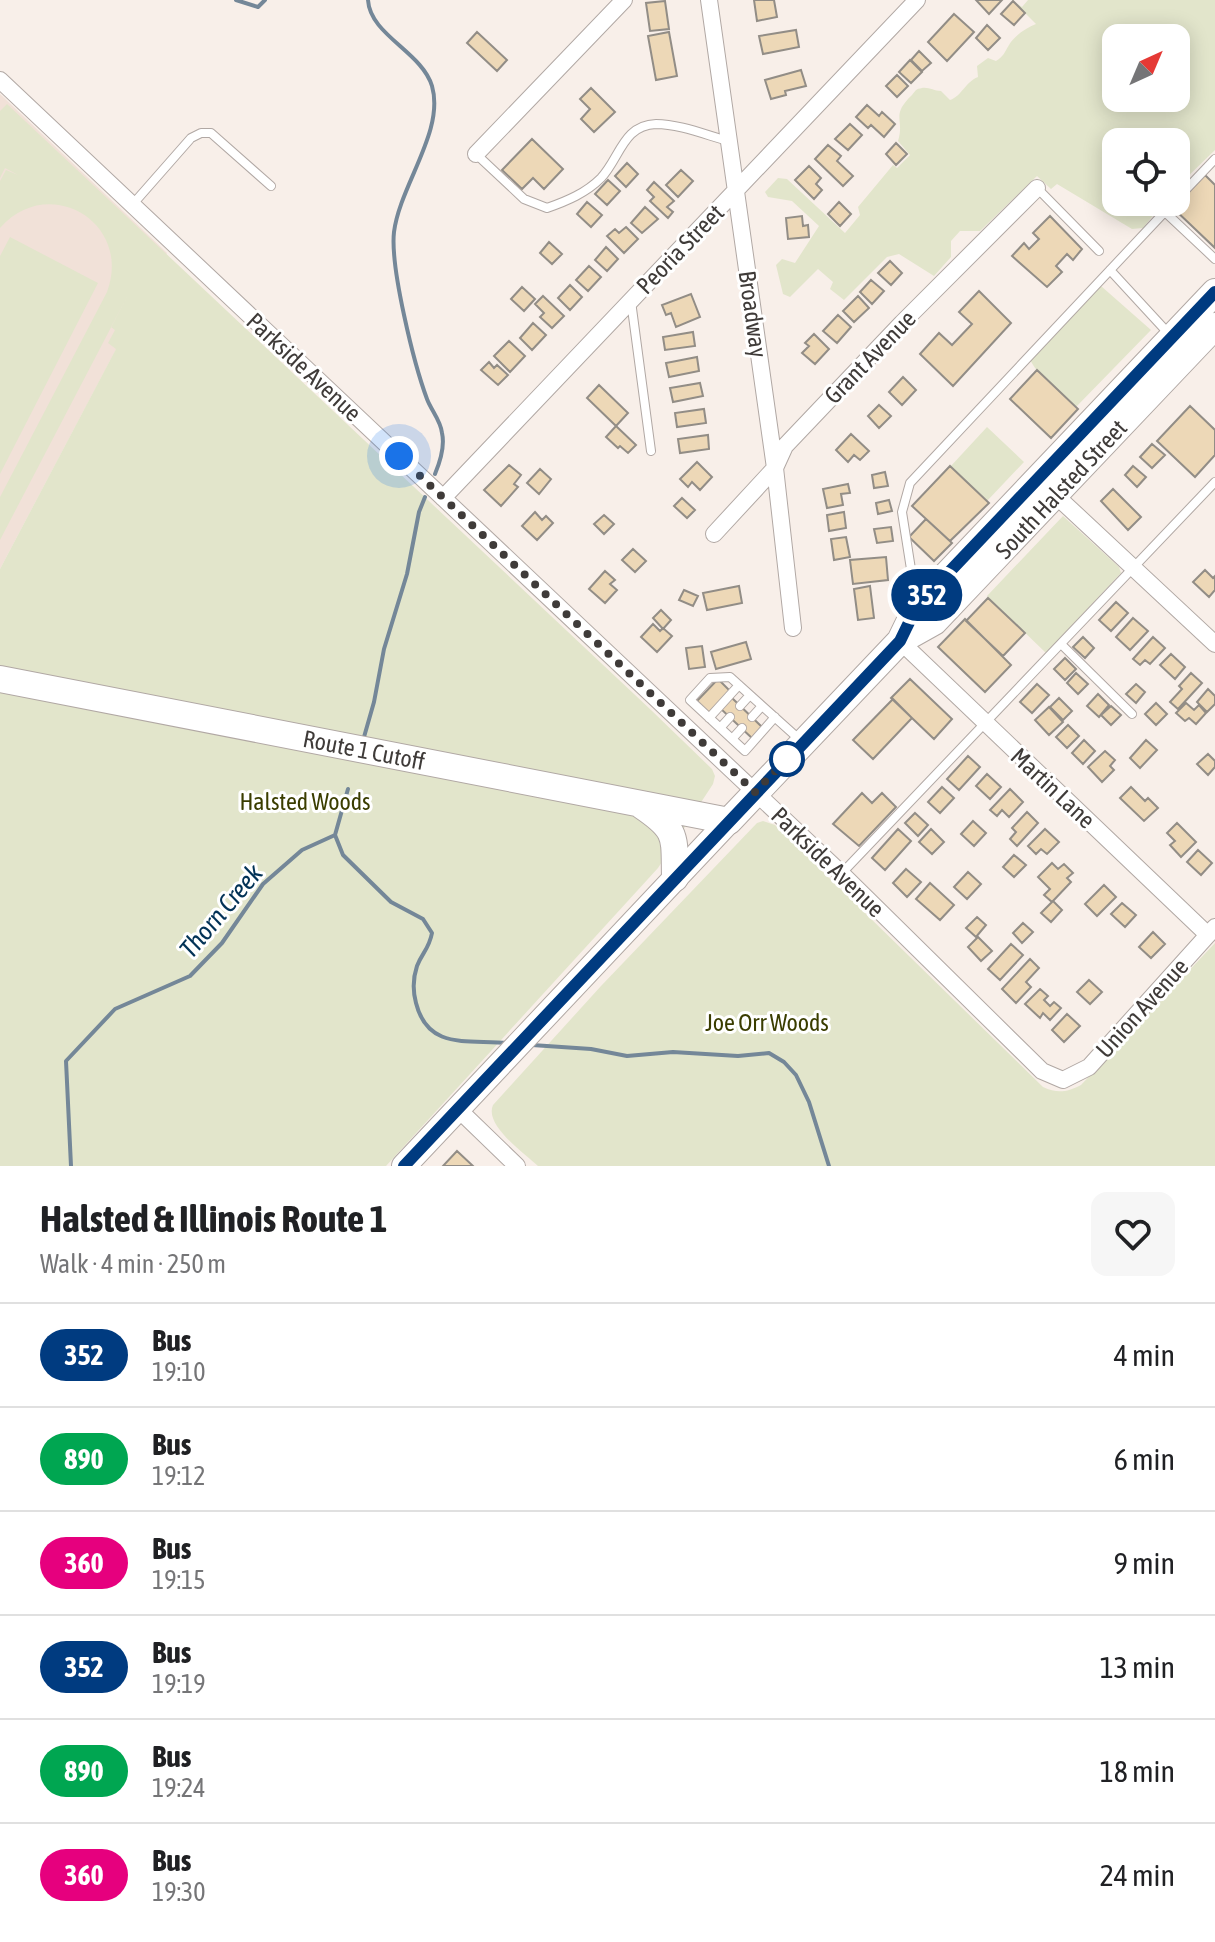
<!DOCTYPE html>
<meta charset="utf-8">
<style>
:root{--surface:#fff;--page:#f6f6f6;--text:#202124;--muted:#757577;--line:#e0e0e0}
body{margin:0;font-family:"Asap Condensed",sans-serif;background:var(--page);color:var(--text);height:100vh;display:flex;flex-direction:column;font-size:30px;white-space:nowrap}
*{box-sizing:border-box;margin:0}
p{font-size:26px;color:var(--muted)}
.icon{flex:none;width:44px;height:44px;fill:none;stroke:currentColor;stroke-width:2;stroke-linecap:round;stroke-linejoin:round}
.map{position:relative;height:1166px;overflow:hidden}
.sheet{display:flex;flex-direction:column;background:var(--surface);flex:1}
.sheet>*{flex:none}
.badge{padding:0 16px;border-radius:26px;font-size:28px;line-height:52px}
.needle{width:52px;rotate:44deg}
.tools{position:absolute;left:1102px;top:24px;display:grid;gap:16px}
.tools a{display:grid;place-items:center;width:88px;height:88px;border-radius:16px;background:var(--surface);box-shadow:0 4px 20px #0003;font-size:40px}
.you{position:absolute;width:40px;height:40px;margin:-20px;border:6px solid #fff;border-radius:50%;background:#1a73e8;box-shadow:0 0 0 12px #1a73e833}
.map>.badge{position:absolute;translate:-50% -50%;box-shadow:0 0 0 4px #fff}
.round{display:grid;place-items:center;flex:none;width:84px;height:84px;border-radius:16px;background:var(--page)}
.overview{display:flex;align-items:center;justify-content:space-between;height:136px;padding:0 40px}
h1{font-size:38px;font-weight:700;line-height:60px}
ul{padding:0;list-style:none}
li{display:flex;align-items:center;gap:24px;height:104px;padding:0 40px;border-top:2px solid var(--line)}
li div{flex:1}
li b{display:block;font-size:30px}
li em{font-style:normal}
li .badge{min-width:88px;font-weight:700;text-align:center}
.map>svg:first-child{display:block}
.built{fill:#f1e1d8}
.green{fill:#e2e5cb;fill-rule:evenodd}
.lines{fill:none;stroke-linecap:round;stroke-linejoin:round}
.stream{stroke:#748798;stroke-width:4}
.building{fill:#edd8b7;stroke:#928d86;stroke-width:2}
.lane-casing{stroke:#b1a8a4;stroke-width:10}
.street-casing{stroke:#b1a8a4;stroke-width:18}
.secondary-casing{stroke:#b1a8a4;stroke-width:26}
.primary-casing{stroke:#b1a8a4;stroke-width:28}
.lane{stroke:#fff;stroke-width:8}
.street{stroke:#fff;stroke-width:16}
.secondary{stroke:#fff;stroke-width:24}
.primary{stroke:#fff;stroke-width:26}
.line-casing{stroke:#fff;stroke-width:18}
.line{stroke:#003b80;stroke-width:12}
.walk{stroke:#3f3b39;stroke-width:8;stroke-dasharray:0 14.4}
.stop-dot{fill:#fff;stroke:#003b80;stroke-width:4}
.labels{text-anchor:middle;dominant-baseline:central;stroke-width:6;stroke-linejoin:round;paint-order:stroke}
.street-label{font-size:24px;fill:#3f3b39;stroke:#fff}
.park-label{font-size:24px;fill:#3a3d00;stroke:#fff}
.water-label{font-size:26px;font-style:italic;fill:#023256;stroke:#fff}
</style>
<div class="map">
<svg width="1215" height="1166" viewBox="0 0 1215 1166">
<rect width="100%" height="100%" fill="#f8efe9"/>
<path class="built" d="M0,94l167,159 -167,316z"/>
<path class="green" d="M1012,0l10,7 6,-7h187v150l-39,38v-46h-60v60h48l-21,26 -11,1 -75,-45 -6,5 -14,-13 -57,55h-20l-9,10v16l-17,19 -35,-22 -12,3 -43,43 -14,-11 3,-7 -15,-13 -28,28 -7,-3 -7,-29 6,-6 13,4 24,-37 -27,-25 -24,-4 -3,-5 13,-14 9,1 58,54 15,-18 -2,-8 35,-42 4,3 13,-13 -12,-14c7,-22 -8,-25 14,-46 4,-5 4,-6 10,-7 7,-1 12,3 19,3l9,9c12,-4 15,-18 28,-23l-1,-11 11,-8 8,3c8,-5 8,-8 13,-16 5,-9 17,-17 27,-21zM1116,38h60v60h-60z
M7,104l644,606 61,59 3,7 -2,8 -55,84 -272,298h-386v-597l116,-220 -8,-6 7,-13 -4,-3 18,-34 -129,247v-43l107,-205c26,-70 -59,-119 -107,-64v-47l6,-11 12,5 -13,-7 -5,10v-67z
M10,237l88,46 -98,191v-218z
M1101,286l50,44 -75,77 -41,-39 -5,-8z
M987,427l37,35 -37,39 -37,-34z
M1063,516l56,51 2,6 -75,80 -59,-57z
M763,821l12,4 268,262c15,7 24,5 38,-2l134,-142v223h-677c-14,-13 -54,-41 -45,-61l108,-119 156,-163z"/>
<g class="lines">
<path class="stream" d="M236,0l22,7 7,-7
M368,0c2,35 54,52 64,86 13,45 -32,99 -38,146 -4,35 20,132 33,167 4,11 14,22 15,34 3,13 -2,29 -7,41
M364,737l10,-35 10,-53 23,-75 12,-62 6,-15
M348,789l-13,46 8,20 48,47 32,17 9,14c-3,16 -10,20 -15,33 -4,12 -4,26 -1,37 12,48 53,36 92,40
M532,1045l59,4 36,7 46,-4 65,4 31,-3 15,9 12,13 13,27 20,64
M71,1166l-5,-105 49,-52 75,-33 32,-33 41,-59 39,-34 33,-15"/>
</g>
<path class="building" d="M754,0h20l3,17 -20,4z
M976,0h26l-13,14z
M665,1l4,28 -19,2 -4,-28z
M1013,1l12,12 -11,12 -13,-11z
M954,14l20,18 -27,29 -19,-19z
M987,25l13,13 -12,12 -12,-12z
M796,30l3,17 -36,7 -4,-18z
M477,32l30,28 -10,11 -30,-28z
M669,32l8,44 -21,4 -8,-44z
M919,51l12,12 -9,8 -11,-11z
M910,60l12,12 -11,11 -12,-11z
M801,70l5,16 -21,5 1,4 -15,4 -6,-19z
M897,75l11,11 -11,11 -11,-11z
M591,88l24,24 -21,20 -13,-13 9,-10 -10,-10z
M867,105l12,11 3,-4 13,12 -11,13 -13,-12 -3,3 -12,-11z
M850,124l12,11 -14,15 -13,-11z
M532,139l31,30 -19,20 -11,-11 -11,11 -20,-19z
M896,143l11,11 -11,11 -10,-11z
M828,145l13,11 -4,5 16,15 -10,10 -28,-27z
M627,163l11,11 -12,13 -11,-11z
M809,166l12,12 -5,6 6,6 -8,9 -19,-19z
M681,170l12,11 -15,16 -12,-12z
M1205,175l10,10v63l-42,-40z
M608,180l12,11 -13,14 -12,-11z
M654,182l20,19 -7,6 6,5 -5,6 -18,-17 4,-4 -7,-7z
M587,202l15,13 -11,12 -14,-13z
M839,202l12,12 -11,12 -12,-12z
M645,207l13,12 -16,14 -11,-10z
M802,216l1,10 5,-1 1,12 -21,2 -2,-21z
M1050,216l32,33 -9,11 -6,-6 -11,12 6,6 -15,15 -35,-31 12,-13 5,6 10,-10 -6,-6z
M626,227l12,12 -14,14 -17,-17 8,-7 4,4z
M549,242l13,12 -10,10 -12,-11z
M606,247l12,12 -11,12 -12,-11z
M890,261l12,12 -11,12 -13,-12z
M589,266l12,11 -13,14 -12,-11z
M871,280l13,11 -12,13 -12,-12z
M570,285l12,12 -12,13 -12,-12z
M522,287l13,12 -11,12 -13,-12z
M979,291l32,32 -58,63 -33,-32 19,-21 13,12 20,-21 -13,-12z
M691,294l9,23 -24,10 -5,-14 -5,2 -4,-10z
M543,296l21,20 -12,12 -12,-11 4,-4 -9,-9z
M858,296l11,12 -15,14 -11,-11z
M838,315l13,12 -14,16 -14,-12z
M533,323l13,12 -14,15 -12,-12z
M693,332l2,14 -30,4 -2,-13z
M814,334l15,15 -14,15 -13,-11 7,-7 -4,-3z
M509,341l16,15 -15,16 -16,-16z
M697,357l2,14 -30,6 -3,-14z
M489,362l5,6 3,-3 11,10 -10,10 -17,-15z
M1037,370l41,39 -27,29 -41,-39z
M903,377l13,13 -14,15 -13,-13z
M700,383l3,13 -30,6 -3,-14z
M599,385l29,28 -12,13 -29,-28z
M879,405l12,11 -12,12 -11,-12z
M1190,406l25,24v25l-20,22 -38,-36z
M704,409l2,14 -29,4 -2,-14z
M616,426l20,19 -8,8 -8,-7 -2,2 -12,-11z
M851,434l18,17 -9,9 -6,-5 -6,7 -12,-12z
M708,435l1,14 -29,4 -2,-14z
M1152,444l13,11 -13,13 -12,-11z
M697,462l15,15 -12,13 -8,-8 -4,5 -8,-8z
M509,465l12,10 -7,9 4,3 -17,19 -17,-16z
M950,466l39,37 -39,38 -38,-35z
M1133,466l13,11 -9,10 -12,-12z
M540,469l11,10 -12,15 -12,-11z
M885,472l3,14 -14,2 -2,-13z
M848,484l2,9 -9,1 2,11 -16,3 -4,-19z
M1113,489l28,28 -13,13 -27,-29z
M682,498l13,12 -8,8 -13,-12z
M889,500l3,11 -14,3 -2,-11z
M535,512l7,8 4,-4 7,7 -16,17 -15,-14z
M844,512l2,16 -17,3 -2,-16z
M604,515l10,9 -10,10 -10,-10z
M926,519l26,24 -18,18 -25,-24z
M891,527l2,14 -16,2 -3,-14z
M846,537l4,20 -16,3 -3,-21z
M633,549l13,12 -11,11 -13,-12z
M886,557l2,23 -35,4 -3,-24z
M1205,570l8,8 2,-2v14l-6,7 -16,-15z
M605,571l10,9 -5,4 7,6 -12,13 -16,-14z
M739,586l3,17 -35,7 -4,-17z
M870,586l4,32 -16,2 -4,-31z
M684,590l14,6 -5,10 -14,-6z
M988,598l37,35 -22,23 -37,-35z
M1116,602l12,11 -17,18 -12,-11z
M661,610l10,10 -8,9 -10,-11z
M1133,618l15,13 -18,19 -14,-13z
M965,619l46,46 -26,27 -47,-45z
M653,624l7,7 3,-3 9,8 -15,16 -16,-15z
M1083,637l11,11 -9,10 -12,-11z
M1153,637l12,11 -15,16 -5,-4 -5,5 -7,-6z
M746,642l5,17 -35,10 -5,-17z
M702,646l3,21 -16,2 -3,-21z
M1171,654l14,13 -10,12 -15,-14z
M1065,658l11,11 -11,11 -11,-11z
M1076,673l12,11 -10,10 -11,-11z
M1191,673l11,10 -24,26 -8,-7 12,-13 -3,-3z
M718,679l12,12 -21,22 -12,-12z
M910,679l42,40 -18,20 -43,-41z
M1037,684l12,11 -17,18 -12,-11z
M1136,684l9,8 -9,11 -10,-9z
M1208,689l7,7v8l-8,8 -10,-10z
M1098,694l11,11 -10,12 -12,-11z
M731,697l33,32 -10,11 -33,-31z
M1059,698l13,13 -9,9 -13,-13z
M893,699l19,19 -39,41 -20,-19z
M1156,703l11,11 -11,11 -11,-11z
M1186,703l8,7 5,-5 7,8 -10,11 -7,-6 -4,3 -9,-8z
M1111,706l10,9 -10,10 -10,-10z
M1049,707l14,15 -14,13 -14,-15z
M1068,725l11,11 -12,12 -11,-11z
M1084,740l11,11 -12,13 -11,-11z
M1146,740l11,10 -17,18 -10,-10z
M1105,751l10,9 -5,6 4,4 -12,12 -14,-15z
M1208,754l7,7v6l-7,8 -11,-11z
M968,756l12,11 -21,23 -12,-11z
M987,774l14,13 -11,12 -14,-13z
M942,787l12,11 -14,15 -12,-11z
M1131,787l14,14 3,-3 10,10 -14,13 -24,-23z
M1010,789l13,13 -14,15 -7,-7 -5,6 -7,-6z
M862,793l10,10 10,-10 14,14 -37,39 -26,-22z
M1027,812l11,11 -21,23 -7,-7 6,-7 -4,-4z
M915,813l13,12 -10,11 -13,-13z
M973,821l13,12 -12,13 -13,-12z
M1177,823l19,19 -15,15 -11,-12 5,-4 -8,-8z
M898,829l13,12 -26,29 -13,-12z
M931,829l13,13 -12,12 -13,-12z
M1045,829l14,13 -12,12 -6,-5 -5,5 -8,-8z
M1198,850l14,13 -11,12 -14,-13z
M1014,855l12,10 -12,12 -11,-10z
M1052,863l6,6 6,-5 9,9 -6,5 4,4 -19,20 -8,-7 6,-6 -12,-12z
M906,869l15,13 -14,15 -14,-14z
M968,872l13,12 -14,15 -13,-12z
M930,883l24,22 -14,15 -24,-21z
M1104,885l12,12 -19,19 -12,-12z
M1053,901l9,9 -11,12 -10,-9z
M1122,903l14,12 -11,12 -14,-13z
M977,917l9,8 -10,12 -10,-9z
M1023,923l10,9 -11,11 -9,-10z
M1153,932l12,12 -14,14 -12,-11z
M978,937l14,14 -11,10 -13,-14z
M1011,944l12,11 -23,25 -12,-11z
M1030,959l9,9 -13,14 5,5 -15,16 -14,-14z
M1089,980l13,12 -12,12 -13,-12z
M1040,989l8,7 -4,4 6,6 4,-4 7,6 -11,12 -7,-7 -3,5 -15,-14z
M1067,1014l13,12 -16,16 -12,-12z
M457,1151l16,15h-30z"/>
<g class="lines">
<defs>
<path id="lane" d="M476,154l48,45 23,9c20,-7 39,-15 54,-30 19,-20 22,-53 55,-54 23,0 50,11 72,17
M1037,188l62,63
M1176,200l39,-41
M133,204l58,-66 10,-5h10l60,53
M1165,212l50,47
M1110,270l59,64
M631,301l20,150
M916,601l-14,-89 8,-29 264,-281
M1061,644l71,70
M740,706l10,-11
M752,717l10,-11
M775,717l-30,34 -55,-51 20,-22 20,-1 69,62
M709,718l30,-33
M720,728l10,-11
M732,739l10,-11
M842,873l373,-391"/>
<path id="street" d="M709,0l66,468 18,160
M0,80l842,794 200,197 21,9 26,-13 126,-140
M476,154l148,-154
M1051,491l164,153
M443,498l474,-498
M714,534l61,-66 10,-22 117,-123 135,-135
M900,641l308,294
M458,1109l59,57"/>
<path id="secondary" d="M404,1166l325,-345"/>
<path id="primary" d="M900,641l34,-19 281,-296
M0,679l729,142 171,-180 17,-35 298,-314
M642,806c37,25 32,31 33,72"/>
</defs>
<use href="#lane" class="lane-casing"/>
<use href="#street" class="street-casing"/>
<use href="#secondary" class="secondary-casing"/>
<use href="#primary" class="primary-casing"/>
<use href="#lane" class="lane"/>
<use href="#street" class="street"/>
<use href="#secondary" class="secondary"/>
<use href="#primary" class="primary"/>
</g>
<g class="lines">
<defs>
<path id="line" d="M404,1166l496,-525 17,-35 298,-314"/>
</defs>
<use href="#line" class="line-casing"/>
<use href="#line" class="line"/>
<path class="walk" d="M399,456l356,336 32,-33"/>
</g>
<circle class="stop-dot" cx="787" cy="759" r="16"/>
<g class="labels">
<g class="street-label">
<text transform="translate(680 249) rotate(-46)">Peoria Street</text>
<text transform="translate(753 314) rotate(82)">Broadway</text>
<text transform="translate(870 357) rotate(-46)">Grant Avenue</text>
<text transform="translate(304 367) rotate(43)">Parkside Avenue</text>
<text transform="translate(1061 489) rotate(-47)">South Halsted Street</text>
<text transform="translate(364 750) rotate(11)">Route 1 Cutoff</text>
<text transform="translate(1053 788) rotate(43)">Martin Lane</text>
<text transform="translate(828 862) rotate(44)">Parkside Avenue</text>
<text transform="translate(1142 1008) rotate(-48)">Union Avenue</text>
</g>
<g class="park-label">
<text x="305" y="801">Halsted Woods</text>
<text x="767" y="1022">Joe Orr Woods</text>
</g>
<g class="water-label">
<text transform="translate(221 911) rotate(-50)">Thorn Creek</text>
</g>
</g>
</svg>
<div class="tools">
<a><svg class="needle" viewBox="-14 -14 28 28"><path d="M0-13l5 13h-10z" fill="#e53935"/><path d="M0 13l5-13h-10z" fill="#757577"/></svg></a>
<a><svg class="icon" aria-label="locate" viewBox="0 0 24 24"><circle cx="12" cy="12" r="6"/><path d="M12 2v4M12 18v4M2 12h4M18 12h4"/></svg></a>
</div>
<div class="you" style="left:399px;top:456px"></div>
<b class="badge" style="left:927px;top:595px;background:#003b80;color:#fff">352</b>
</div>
<section class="sheet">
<div class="overview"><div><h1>Halsted &amp; Illinois Route 1</h1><p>Walk · 4 min · 250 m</p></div><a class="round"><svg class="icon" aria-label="heart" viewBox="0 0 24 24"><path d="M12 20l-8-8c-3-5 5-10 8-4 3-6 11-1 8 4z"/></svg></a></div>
<ul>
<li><span class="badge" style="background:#003b80;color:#fff">352</span><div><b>Bus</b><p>19:10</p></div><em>4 min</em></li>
<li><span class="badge" style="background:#00a651;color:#fff">890</span><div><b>Bus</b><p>19:12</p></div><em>6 min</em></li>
<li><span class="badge" style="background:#e6007e;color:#fff">360</span><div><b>Bus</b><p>19:15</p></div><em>9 min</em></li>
<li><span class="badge" style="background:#003b80;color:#fff">352</span><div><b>Bus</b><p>19:19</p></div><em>13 min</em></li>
<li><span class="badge" style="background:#00a651;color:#fff">890</span><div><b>Bus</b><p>19:24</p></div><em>18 min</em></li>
<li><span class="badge" style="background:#e6007e;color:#fff">360</span><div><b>Bus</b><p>19:30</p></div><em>24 min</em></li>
</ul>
</section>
